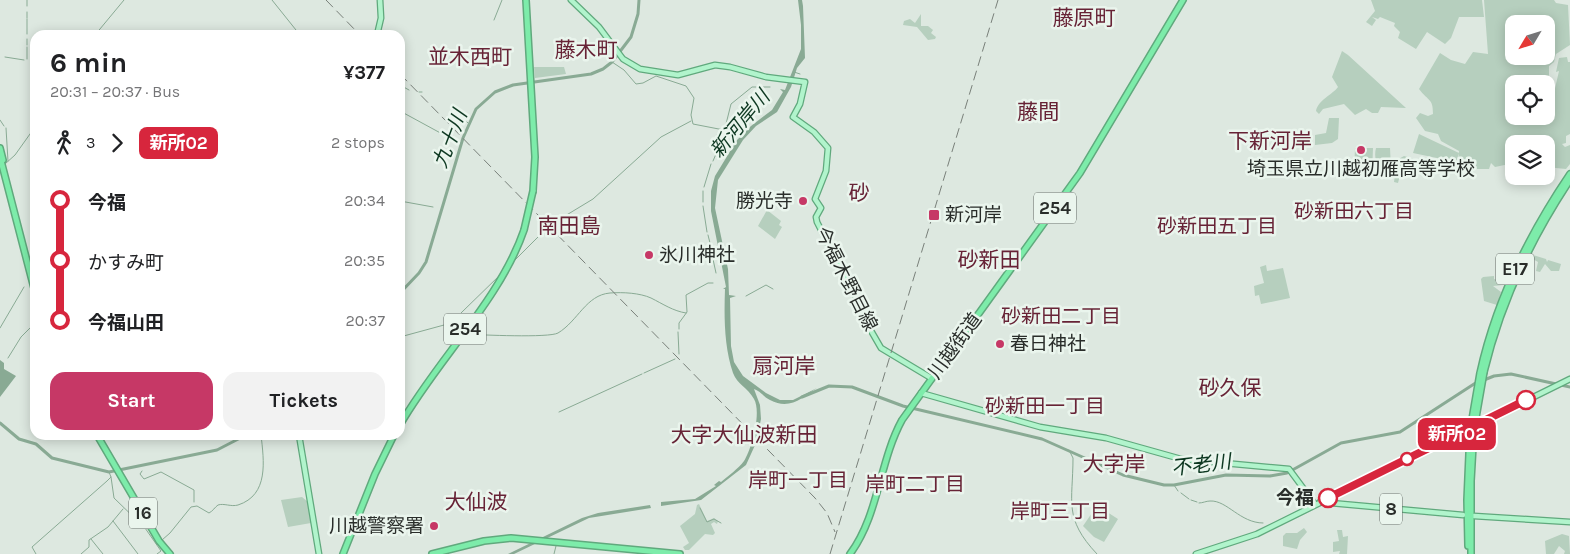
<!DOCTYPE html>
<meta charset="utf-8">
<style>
:root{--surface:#fff;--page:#f2f2f2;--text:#202124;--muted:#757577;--accent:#c63866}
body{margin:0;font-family:Karla,"Noto Sans JP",sans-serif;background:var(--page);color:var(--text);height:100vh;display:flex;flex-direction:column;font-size:19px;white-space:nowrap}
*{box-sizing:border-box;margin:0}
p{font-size:16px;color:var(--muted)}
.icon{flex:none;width:28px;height:28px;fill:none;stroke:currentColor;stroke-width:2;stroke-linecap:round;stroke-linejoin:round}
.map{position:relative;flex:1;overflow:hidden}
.details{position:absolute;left:30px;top:30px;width:375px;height:410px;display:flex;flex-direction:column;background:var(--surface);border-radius:15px;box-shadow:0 2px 12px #0003}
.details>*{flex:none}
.badge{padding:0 10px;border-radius:8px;font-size:18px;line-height:32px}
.needle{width:32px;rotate:232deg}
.buttons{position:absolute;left:1505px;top:15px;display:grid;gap:10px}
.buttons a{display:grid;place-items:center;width:50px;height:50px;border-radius:10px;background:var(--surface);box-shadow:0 2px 12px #0003;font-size:25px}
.map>.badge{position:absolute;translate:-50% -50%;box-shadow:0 0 0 2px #fff}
.legs{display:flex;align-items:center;gap:8px;height:55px;padding:0 20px;font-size:16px}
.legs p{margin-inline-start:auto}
.summary{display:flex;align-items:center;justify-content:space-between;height:85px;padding:0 20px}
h1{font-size:28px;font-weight:700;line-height:38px}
.action{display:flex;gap:10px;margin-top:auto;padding:10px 20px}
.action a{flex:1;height:58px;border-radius:15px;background:var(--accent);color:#fff;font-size:20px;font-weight:700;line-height:58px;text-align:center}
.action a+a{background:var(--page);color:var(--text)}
ul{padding:0 20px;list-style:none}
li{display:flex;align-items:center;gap:18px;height:60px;font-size:19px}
li i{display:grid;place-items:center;width:8px;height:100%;margin:0 6px;background:currentColor}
li i::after{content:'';width:12px;height:12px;margin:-6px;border:4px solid;border-radius:50%;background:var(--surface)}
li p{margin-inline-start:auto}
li:first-child i{background:linear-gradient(#0000 50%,currentColor 0)}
li:last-child i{background:linear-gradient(currentColor 50%,#0000 0)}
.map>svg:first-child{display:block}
.green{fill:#b6cfbe;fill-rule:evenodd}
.water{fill:#89aa94}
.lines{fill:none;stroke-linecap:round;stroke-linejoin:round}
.stream{stroke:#89aa94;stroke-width:1}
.river{stroke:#89aa94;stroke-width:3}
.major-casing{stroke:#60a97d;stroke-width:7}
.highway-casing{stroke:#60a97d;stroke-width:8}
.major{stroke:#b1f4cc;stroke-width:4.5}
.highway{stroke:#7decaa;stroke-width:5}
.rail{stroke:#79807a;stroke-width:1;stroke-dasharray:10 5;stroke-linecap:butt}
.highway-bridge-casing{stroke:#60a97d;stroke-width:8;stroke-linecap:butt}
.highway-bridge{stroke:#7decaa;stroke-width:5}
.line-1-casing{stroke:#fff;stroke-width:11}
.line-1{stroke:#d7263d;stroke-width:8}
.poi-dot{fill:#c63866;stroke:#eaf5ed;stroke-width:2}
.stop-1-dot{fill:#fff;stroke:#d7263d;stroke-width:2.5}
.labels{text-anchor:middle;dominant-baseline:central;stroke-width:5;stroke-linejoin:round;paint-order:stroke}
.shield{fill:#eaf5ed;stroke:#636964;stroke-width:1}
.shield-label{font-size:18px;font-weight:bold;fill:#292d2a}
.poi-label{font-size:19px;fill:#292d2a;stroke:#eaf5ed;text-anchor:start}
.street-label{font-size:19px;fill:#292d2a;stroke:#eaf5ed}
.stop-label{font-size:19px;font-weight:bold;fill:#292d2a;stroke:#eaf5ed;text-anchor:end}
.water-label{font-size:20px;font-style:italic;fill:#0d3821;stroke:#eaf5ed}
.neighbourhood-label{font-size:20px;fill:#672336;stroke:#eaf5ed}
.quarter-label{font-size:21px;fill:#672336;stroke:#eaf5ed}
</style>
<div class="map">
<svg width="1570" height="554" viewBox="0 0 1570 554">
<rect width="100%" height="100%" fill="#dde8e0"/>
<path class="green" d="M1371,0h111l2,17h-25l-8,21 -6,6 -18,-12 -11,17 -18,-11 2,-6 -6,-6 1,-3 -15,-6 -2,2 -6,-2 4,3 -4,6 -6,-4 9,-11z
M1484,0h70l2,3 12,2 2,40 -14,9 -2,8 -5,4v23l5,3 -4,18 9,-39 -3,1 3,-14 8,-1 1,5h2v72l-4,2v7l-4,1 3,3 5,-2v19l-4,5 -20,-2v-23h-32v19l-19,4 -4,-4 -2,6h-14l-17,-5 1,-13 -18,-10 -3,-7 -13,-3 -9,-13 4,-5 8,3 5,-2c0,-16 -4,-12 -14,-25l21,-36 11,7 14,4 8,-12 15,2zM1514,24h32v32h-32zM1514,84h32v32h-32z
M921,14v12h7l5,4 -2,3 5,4 -1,2 -7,1 -11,-13 -14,-2 1,-4 6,-2 5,4z
M1342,51l6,4 58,53 -25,-1 -3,6h-6l-6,-4 -11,6 -11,-11 -21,5 -4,5 -3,-3c2,-11 16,-16 22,-24l-6,-10z
M534,67h30l2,7 -31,4z
M1329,118h10l-1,21 -6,4 -17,2v-10l11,-2z
M1419,134l40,19 -3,9 -43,-9z
M1355,148h18l-1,26 -18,-1z
M1376,148h14l1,20c-13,1 -18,-8 -15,-20z
M1404,156l10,3 -9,17 -5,-1 -2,8 -4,-1 3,-22z
M767,210l14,11 -2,4 3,2 -7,12 -17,-13z
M1533,255l13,4 1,3 1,-2 13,4 -2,7h-8l-6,-7 -5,8 -4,-1 2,-9 -7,-4z
M1266,265l1,6 16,-3 7,30 -29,6 -2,-9 -4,1 -1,-10 10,-3 -4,-16z
M1494,276v3l10,3 -1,3 -10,1 8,6 -4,13 -13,-4 -3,-22 2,-2z
M302,497l6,5 3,21 -23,4 -7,-27z
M699,504l8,17 7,-3 4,3 -1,3 -3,-2 -3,2 4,9 -2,2 -8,-1 -16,16h-4l-2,-3 6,-4 -9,-17 15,-12 2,-9z
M1094,510h10l14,9 -14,23 -10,-5 -11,-11z
M1304,528l3,4 -7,8 -3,9 -14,-3v-10l3,-3h11z
M1337,530h5l1,7 5,-1 -1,18h-8l1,-3 -7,1v-10l6,-1z
M1562,534l7,2 1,18h-6l1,-3 -6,-5 -5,8h-8l-1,-13z"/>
<path class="water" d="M798,0h4l1,6 2,52 -8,10 -6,19 -14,25 -21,14 -13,14 -25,40 -3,28 13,61 1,26 7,1 -6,2 1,48 3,16 9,14 23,17 14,7h13l24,-12c-14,9 -27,23 -47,12 -6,-3 -10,-9 -16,-11l6,16 1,14 -5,24 -10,22 -45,35 -40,6v-4l34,-3 21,-13 -2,-1 5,-4 2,1c8,-7 17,-13 23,-21 7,-11 18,-48 10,-62 -6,-11 -17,-15 -21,-26 -9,-26 -9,-57 -8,-84h-2l3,-2 -15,-76v-20l4,-15 22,-36 14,-14 21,-16 11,-18 -3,-3 5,1 16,-41v-24z
M0,360l4,3v6l12,7 -16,21z
M650,505l1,3 -62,10 -75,36h-6l74,-36 16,-5z"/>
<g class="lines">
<path class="stream" d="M27,0v6
M272,0l28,35
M27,18v-6
M494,20l8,-20
M27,34v-15
M95,35l29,-35
M27,45v-6
M27,47v12
M5,57l19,3
M612,62l12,8 12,14 7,-1 13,-7 30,10 8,12 -3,17 2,9 36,7
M794,72l6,2
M400,85l9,5
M419,92h3
M400,111l57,31
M0,120l4,6
M467,122l1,1
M6,128l2,33
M729,131l-3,-7 5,-20 21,-17h18
M713,161l3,-7 1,-19
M5,164l10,-9 20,-28
M704,187l7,-23
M400,201l33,6
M703,202v-11
M703,206l4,26
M708,235l3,12
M711,250l5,23
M511,264l39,-39 43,-26 68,-62 30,-16
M746,296l20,-11 7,4
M461,313l39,-38
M0,328l24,-41
M679,329v-6l8,-11 -1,-17 22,-12h5
M678,332l1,22
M466,334c15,1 83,4 92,-1 20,-12 28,-38 52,-40 13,-1 30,0 41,5 12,6 22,13 35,15
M400,337l44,-12 10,7 8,1
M8,358l13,-21 14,-14
M644,373l31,-14
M559,412l83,-38
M1069,450l4,8c0,44 -10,60 24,96
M142,471l-2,3 4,5 17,-7 33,18v12
M111,477l3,21 31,30 16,23 -4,3
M1174,485l4,6
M1181,493l8,6
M1191,500l6,2
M1199,503c4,0 7,-2 11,-2 17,-1 30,22 53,22
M700,508l7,14 7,-3 7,4
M113,521l25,33
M91,539l12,15
M162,540l8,-7 21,-26 6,-1 12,7c4,-2 6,-6 9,-8 6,-2 13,2 20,0 31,-10 26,-44 23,-70
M36,554l-4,-7 75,-66 4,-4 -2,-5
M81,554l8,-7v-7l19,-13 15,-18
M554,554l2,-8"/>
<path class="river" d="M400,293l19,-20 7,-11 37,-124 13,-29 19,-17 18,-7 78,-11 12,-5 9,-7 19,-25 7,-23 1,-14
M802,397l27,-11 23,1 51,19 139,33 81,36 41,10h10l52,-10 44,1 17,-3 54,-30 59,-11 74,-48 20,-8 17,-2 59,13
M0,423l19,16 17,5 16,14 57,14 108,-22 29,-15"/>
<defs>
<path id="major" d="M571,0l28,27 24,32 17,10 38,6 37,-10 15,2 36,10 39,5 -5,22 -7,13 21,15 14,16 -2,23 -11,28 6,9 -5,9 1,5 36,71 7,8 6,21 15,26 50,30
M377,35l4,-17 -1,-18
M921,393l119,34 66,11 75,21 108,10 26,35
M299,435l20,119
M1320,502l143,13
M1474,516l96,6
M1196,554l61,-20 313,-155"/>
<path id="highway" d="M526,0l9,157 -2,34
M0,148l3,12
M0,157l35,135
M1484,372c17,-70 46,-132 86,-192
M1480,373c16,-73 48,-137 90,-199
M400,425c37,-65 100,-125 124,-195
M97,435l62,106 11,13
M1468,546l-1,-46 3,-69
M343,554l32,-80 19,-39
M432,554l52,-13 27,-3 169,16
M850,554c29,-39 29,-92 52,-134l178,-247 103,-173
M1471,554v-73l3,-52"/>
</defs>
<use href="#major" class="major-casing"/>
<use href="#highway" class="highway-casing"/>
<use href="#major" class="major"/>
<use href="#highway" class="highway"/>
<path class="rail" d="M326,0l34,35
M400,74l415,424 12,15 8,19
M830,554l168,-554"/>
<defs>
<path id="highway-bridge" d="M524,230l9,-39
M1474,429l10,-57
M1470,431l10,-58"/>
</defs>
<use href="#highway-bridge" class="highway-bridge-casing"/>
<use href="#highway-bridge" class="highway-bridge"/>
</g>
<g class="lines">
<defs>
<path id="line-1" d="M1328,498l198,-98"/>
</defs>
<use href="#line-1" class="line-1-casing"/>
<use href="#line-1" class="line-1"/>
</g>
<g class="poi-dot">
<circle cx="1361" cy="150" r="5"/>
<circle cx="803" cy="201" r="5"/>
<rect x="928" y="209" width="12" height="12" rx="2.5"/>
<circle cx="649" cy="255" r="5"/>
<circle cx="1000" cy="344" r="5"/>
<circle cx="434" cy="526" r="5"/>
</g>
<g class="stop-1-dot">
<circle cx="1526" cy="400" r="9"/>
<circle cx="1407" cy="459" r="6"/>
<circle cx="1328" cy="498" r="9"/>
</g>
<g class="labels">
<g class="shield">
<rect x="1034" y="192.5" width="42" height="31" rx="4"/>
<rect x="1496" y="253.5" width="38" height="31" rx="4"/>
<rect x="444" y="313.5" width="42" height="31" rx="4"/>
<rect x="1380" y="493.5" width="22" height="31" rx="4"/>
<rect x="129" y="497.5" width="28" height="31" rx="4"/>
</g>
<g class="shield-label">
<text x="1055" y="208">254</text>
<text x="1515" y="269">E17</text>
<text x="465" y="329">254</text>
<text x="1391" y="509">8</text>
<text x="143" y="513">16</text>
</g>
<g class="poi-label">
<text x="1361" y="169" text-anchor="middle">埼玉県立川越初雁高等学校</text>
<text x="793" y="201" text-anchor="end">勝光寺</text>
<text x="945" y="215">新河岸</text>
<text x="659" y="255">氷川神社</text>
<text x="1010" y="344">春日神社</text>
<text x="424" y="526" text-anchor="end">川越警察署</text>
</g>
<g class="street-label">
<text transform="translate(846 279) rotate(63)">今福木野目線</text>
<text transform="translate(955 346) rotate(-54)">川越街道</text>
</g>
<g class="stop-label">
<text x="1314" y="498">今福</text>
</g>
<g class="water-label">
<text transform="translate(740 124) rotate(-50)">新河岸川</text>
<text transform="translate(450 139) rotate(-69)">九十川</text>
<text transform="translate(1201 465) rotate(-7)">不老川</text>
</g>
<g class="neighbourhood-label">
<text x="1354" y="211">砂新田六丁目</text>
<text x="1217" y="226">砂新田五丁目</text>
<text x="1061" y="316">砂新田二丁目</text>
<text x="1045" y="406">砂新田一丁目</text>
<text x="798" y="480">岸町一丁目</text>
<text x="915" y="484">岸町二丁目</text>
<text x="1060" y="511">岸町三丁目</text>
</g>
<g class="quarter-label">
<text x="1084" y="18">藤原町</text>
<text x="586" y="50">藤木町</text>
<text x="470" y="57">並木西町</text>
<text x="1038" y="112">藤間</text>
<text x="1270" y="141">下新河岸</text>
<text x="859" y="193">砂</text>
<text x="569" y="226">南田島</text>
<text x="989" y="260">砂新田</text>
<text x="784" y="366">扇河岸</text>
<text x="1230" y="388">砂久保</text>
<text x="744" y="435">大字大仙波新田</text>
<text x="1114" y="464">大字岸</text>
<text x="476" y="502">大仙波</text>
</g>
</g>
</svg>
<div class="buttons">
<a><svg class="needle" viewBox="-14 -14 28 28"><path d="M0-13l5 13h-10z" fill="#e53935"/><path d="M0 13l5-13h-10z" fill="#757577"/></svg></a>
<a><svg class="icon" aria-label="locate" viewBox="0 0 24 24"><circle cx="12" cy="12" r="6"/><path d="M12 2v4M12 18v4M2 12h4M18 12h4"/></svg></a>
<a><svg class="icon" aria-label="layers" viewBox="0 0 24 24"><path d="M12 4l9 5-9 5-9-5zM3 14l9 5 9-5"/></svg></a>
</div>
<b class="badge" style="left:1457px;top:434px;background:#d7263d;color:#fff">新所02</b>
<section class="details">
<div class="summary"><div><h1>6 min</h1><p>20:31 – 20:37 · Bus</p></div><b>¥377</b></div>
<div class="legs"><svg class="icon" aria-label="walk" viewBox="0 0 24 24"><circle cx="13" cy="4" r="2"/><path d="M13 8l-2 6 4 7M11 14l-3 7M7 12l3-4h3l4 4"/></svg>3<svg class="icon" aria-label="forward" viewBox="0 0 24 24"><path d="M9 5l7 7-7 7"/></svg><b class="badge" style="background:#d7263d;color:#fff">新所02</b><p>2 stops</p></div>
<ul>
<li><i style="color:#d7263d"></i><b>今福</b><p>20:34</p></li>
<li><i style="color:#d7263d"></i><span>かすみ町</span><p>20:35</p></li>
<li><i style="color:#d7263d"></i><b>今福山田</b><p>20:37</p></li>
</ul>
<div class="action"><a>Start</a><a>Tickets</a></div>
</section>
</div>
